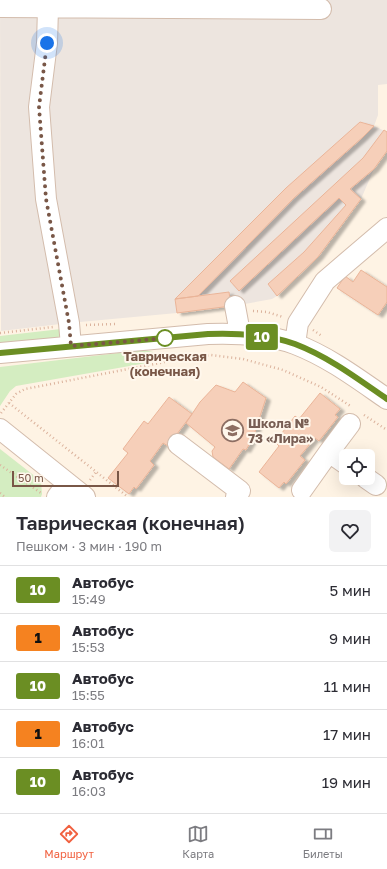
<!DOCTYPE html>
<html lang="ru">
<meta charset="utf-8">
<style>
:root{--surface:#fff;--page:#f2f2f3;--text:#2b2b33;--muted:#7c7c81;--line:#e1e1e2;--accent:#f16140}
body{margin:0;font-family:"Golos Text",sans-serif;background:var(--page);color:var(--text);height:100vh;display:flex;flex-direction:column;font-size:15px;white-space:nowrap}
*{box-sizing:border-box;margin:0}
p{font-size:13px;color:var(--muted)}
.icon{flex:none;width:22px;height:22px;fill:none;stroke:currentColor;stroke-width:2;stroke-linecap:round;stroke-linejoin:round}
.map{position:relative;height:497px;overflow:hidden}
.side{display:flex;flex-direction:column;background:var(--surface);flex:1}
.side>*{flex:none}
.badge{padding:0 8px;border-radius:3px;font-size:14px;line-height:26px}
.fabs{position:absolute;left:339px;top:449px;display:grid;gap:8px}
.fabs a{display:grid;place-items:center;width:36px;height:36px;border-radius:6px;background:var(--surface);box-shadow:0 4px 16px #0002;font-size:20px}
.scale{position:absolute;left:12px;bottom:10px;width:107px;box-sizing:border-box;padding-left:4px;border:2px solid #795747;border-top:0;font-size:11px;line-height:14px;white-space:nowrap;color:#795747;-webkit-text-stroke:3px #fff7ec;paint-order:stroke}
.you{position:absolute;width:20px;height:20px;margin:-10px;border:3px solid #fff;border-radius:50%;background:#1a73e8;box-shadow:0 0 0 6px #1a73e833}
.map>.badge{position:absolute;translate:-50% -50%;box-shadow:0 0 0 2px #fff}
.round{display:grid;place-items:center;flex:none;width:42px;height:42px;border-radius:6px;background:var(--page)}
.summary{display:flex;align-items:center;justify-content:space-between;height:68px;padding:0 16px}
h1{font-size:19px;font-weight:600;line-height:30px}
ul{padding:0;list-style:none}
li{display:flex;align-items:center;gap:12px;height:48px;padding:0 16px;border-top:1px solid var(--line)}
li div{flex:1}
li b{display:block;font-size:15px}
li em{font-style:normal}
li .badge{min-width:44px;font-weight:700;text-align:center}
.menu{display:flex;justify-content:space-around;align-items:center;height:56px;border-top:1px solid var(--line);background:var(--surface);font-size:11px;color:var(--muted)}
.menu a{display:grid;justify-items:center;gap:2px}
.menu .current{color:var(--accent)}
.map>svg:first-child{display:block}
.industrial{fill:#ede5df}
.green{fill:#d4edc1}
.building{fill:#f6cfb9;stroke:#eab498;filter:url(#shadow)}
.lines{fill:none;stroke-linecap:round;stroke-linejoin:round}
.minor-casing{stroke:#d3bcac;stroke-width:22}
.path{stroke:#dbb29c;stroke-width:2.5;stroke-dasharray:1 3;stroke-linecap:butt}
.minor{stroke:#fff;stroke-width:20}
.line-casing{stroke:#fff;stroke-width:9}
.line{stroke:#6b8e23;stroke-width:6}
.walk{stroke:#795747;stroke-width:4;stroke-dasharray:0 7.2}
.stop-dot{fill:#fff;stroke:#6b8e23;stroke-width:2}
.labels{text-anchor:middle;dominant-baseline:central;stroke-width:4;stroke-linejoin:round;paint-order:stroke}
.stop-label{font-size:13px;font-weight:bold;fill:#795747;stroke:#fff7ec}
.education-label{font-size:13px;font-weight:bold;fill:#785e54;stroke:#fff7ec;text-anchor:start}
</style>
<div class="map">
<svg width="387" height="497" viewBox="0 0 387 497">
<defs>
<filter id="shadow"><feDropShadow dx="4.5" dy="2.5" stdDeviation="1" flood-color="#0004"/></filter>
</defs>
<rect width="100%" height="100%" fill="#fef3e4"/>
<path class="industrial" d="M0,0h387v84l-9,1v30l-4,11 13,6v19l-13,18 -13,30 -43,58 -41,39 -5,3 -33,6 -62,8 -108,10 -68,8z"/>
<path class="green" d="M61,329l-1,7 -3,2 -56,5 -1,-1v-6z
M144,350l9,2 5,9 -142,25 -6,5 -10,15v-39z
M0,449l41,32 1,13 -1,3h-41z"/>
<path class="building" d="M360,122l14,4 -11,11 -69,61 -96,98 -23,3 111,-111z
M384,130l3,2v19l-13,18 -24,20 11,10 -43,58 -41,39 -9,-12 36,-32 42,-47 -7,-7 -100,93 -9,-10 133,-123z
M361,270l26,17v15l-9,13 -41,-27 8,-12 8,6z
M229,292l2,14 -54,7 -2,-14z
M243,382l23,16 -13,40 -7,12 -3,-1 -14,20 -16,-12 -1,-6 3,-4 -29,-24 14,-21 16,-17 19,7z
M320,393l20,16 -5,6 3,2 -19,24 -4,-3 -15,18 5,4 -19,24 -2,-2 -5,6 -20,-16 20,-26 -4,-4 20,-26 4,3z
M169,397l23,17 -24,32 -5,-3 -13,18 4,4 -18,24 -2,-2 -5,7 -21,-16 20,-25 -5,-4 21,-28 4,3z"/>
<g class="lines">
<defs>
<path id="minor" d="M0,7l321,2
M48,8l-1,35 -8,64 7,92 23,124 2,23
M235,306l5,27
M295,344l3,-21 27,-42 62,-53
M0,353l208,-19c29,-1 60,0 87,10 34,13 63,35 92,55
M0,429l85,68
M178,444l62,47 -4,6
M329,452l21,-28
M366,478l10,7
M302,490l27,-38 17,12
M57,497l10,-13"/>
</defs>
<use href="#minor" class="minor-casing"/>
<path class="path" d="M253,311l14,1 16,5
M86,325l30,-1
M313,330l9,6
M0,333l53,-6
M9,403l119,94
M1,413l15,-19 9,-5 150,-29 36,-5 32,4 40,11 38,17 31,20
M364,415l23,15
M0,465l41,28
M90,480l6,-8
M0,493l5,4"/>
<use href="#minor" class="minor"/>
</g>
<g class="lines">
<defs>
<path id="line" d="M0,353l208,-19c29,-1 60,0 87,10 34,13 63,35 92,55"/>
</defs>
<use href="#line" class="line-casing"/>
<use href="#line" class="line"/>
<path class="walk" d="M47,43l-8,64 7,92 23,124 2,23 97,-8h-3"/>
</g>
<defs>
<symbol id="school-ring" viewBox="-11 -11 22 22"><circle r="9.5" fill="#fff7ec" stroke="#8d6e63" stroke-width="1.5"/><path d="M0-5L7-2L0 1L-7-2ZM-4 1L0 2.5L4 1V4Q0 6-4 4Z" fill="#8d6e63"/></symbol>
</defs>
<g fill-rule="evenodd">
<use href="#school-ring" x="220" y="418" width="25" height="25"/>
</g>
<circle class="stop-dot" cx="165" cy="338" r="8"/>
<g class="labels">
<g class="stop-label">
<text x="165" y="356">Таврическая<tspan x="165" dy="15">(конечная)</tspan></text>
</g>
<g class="education-label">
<text x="248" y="423">Школа №<tspan x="248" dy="15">73 «Лира»</tspan></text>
</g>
</g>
</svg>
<div class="fabs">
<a><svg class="icon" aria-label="locate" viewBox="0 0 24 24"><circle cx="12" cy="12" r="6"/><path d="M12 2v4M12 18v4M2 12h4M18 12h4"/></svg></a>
</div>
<div class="scale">50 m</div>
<div class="you" style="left:47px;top:43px"></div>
<b class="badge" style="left:262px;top:337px;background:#6b8e23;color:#fff">10</b>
</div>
<section class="side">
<div class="summary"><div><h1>Таврическая (конечная)</h1><p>Пешком · 3 мин · 190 m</p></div><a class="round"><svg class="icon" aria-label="heart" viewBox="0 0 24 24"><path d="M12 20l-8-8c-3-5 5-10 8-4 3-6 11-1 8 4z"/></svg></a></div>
<ul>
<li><span class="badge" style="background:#6b8e23;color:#fff">10</span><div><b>Автобус</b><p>15:49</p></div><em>5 мин</em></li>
<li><span class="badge" style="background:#f58220;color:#111">1</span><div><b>Автобус</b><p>15:53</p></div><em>9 мин</em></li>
<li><span class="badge" style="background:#6b8e23;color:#fff">10</span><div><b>Автобус</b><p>15:55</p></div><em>11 мин</em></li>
<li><span class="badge" style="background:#f58220;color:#111">1</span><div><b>Автобус</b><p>16:01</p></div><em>17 мин</em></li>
<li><span class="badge" style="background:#6b8e23;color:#fff">10</span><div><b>Автобус</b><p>16:03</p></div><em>19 мин</em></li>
</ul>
</section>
<nav class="menu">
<a class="current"><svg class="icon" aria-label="directions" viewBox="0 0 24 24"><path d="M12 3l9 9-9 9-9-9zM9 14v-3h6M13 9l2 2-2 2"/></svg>Маршрут</a>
<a><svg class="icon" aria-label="map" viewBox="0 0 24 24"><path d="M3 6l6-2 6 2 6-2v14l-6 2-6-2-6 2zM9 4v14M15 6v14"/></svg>Карта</a>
<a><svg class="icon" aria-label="tickets" viewBox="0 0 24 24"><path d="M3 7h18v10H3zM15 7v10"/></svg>Билеты</a>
</nav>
